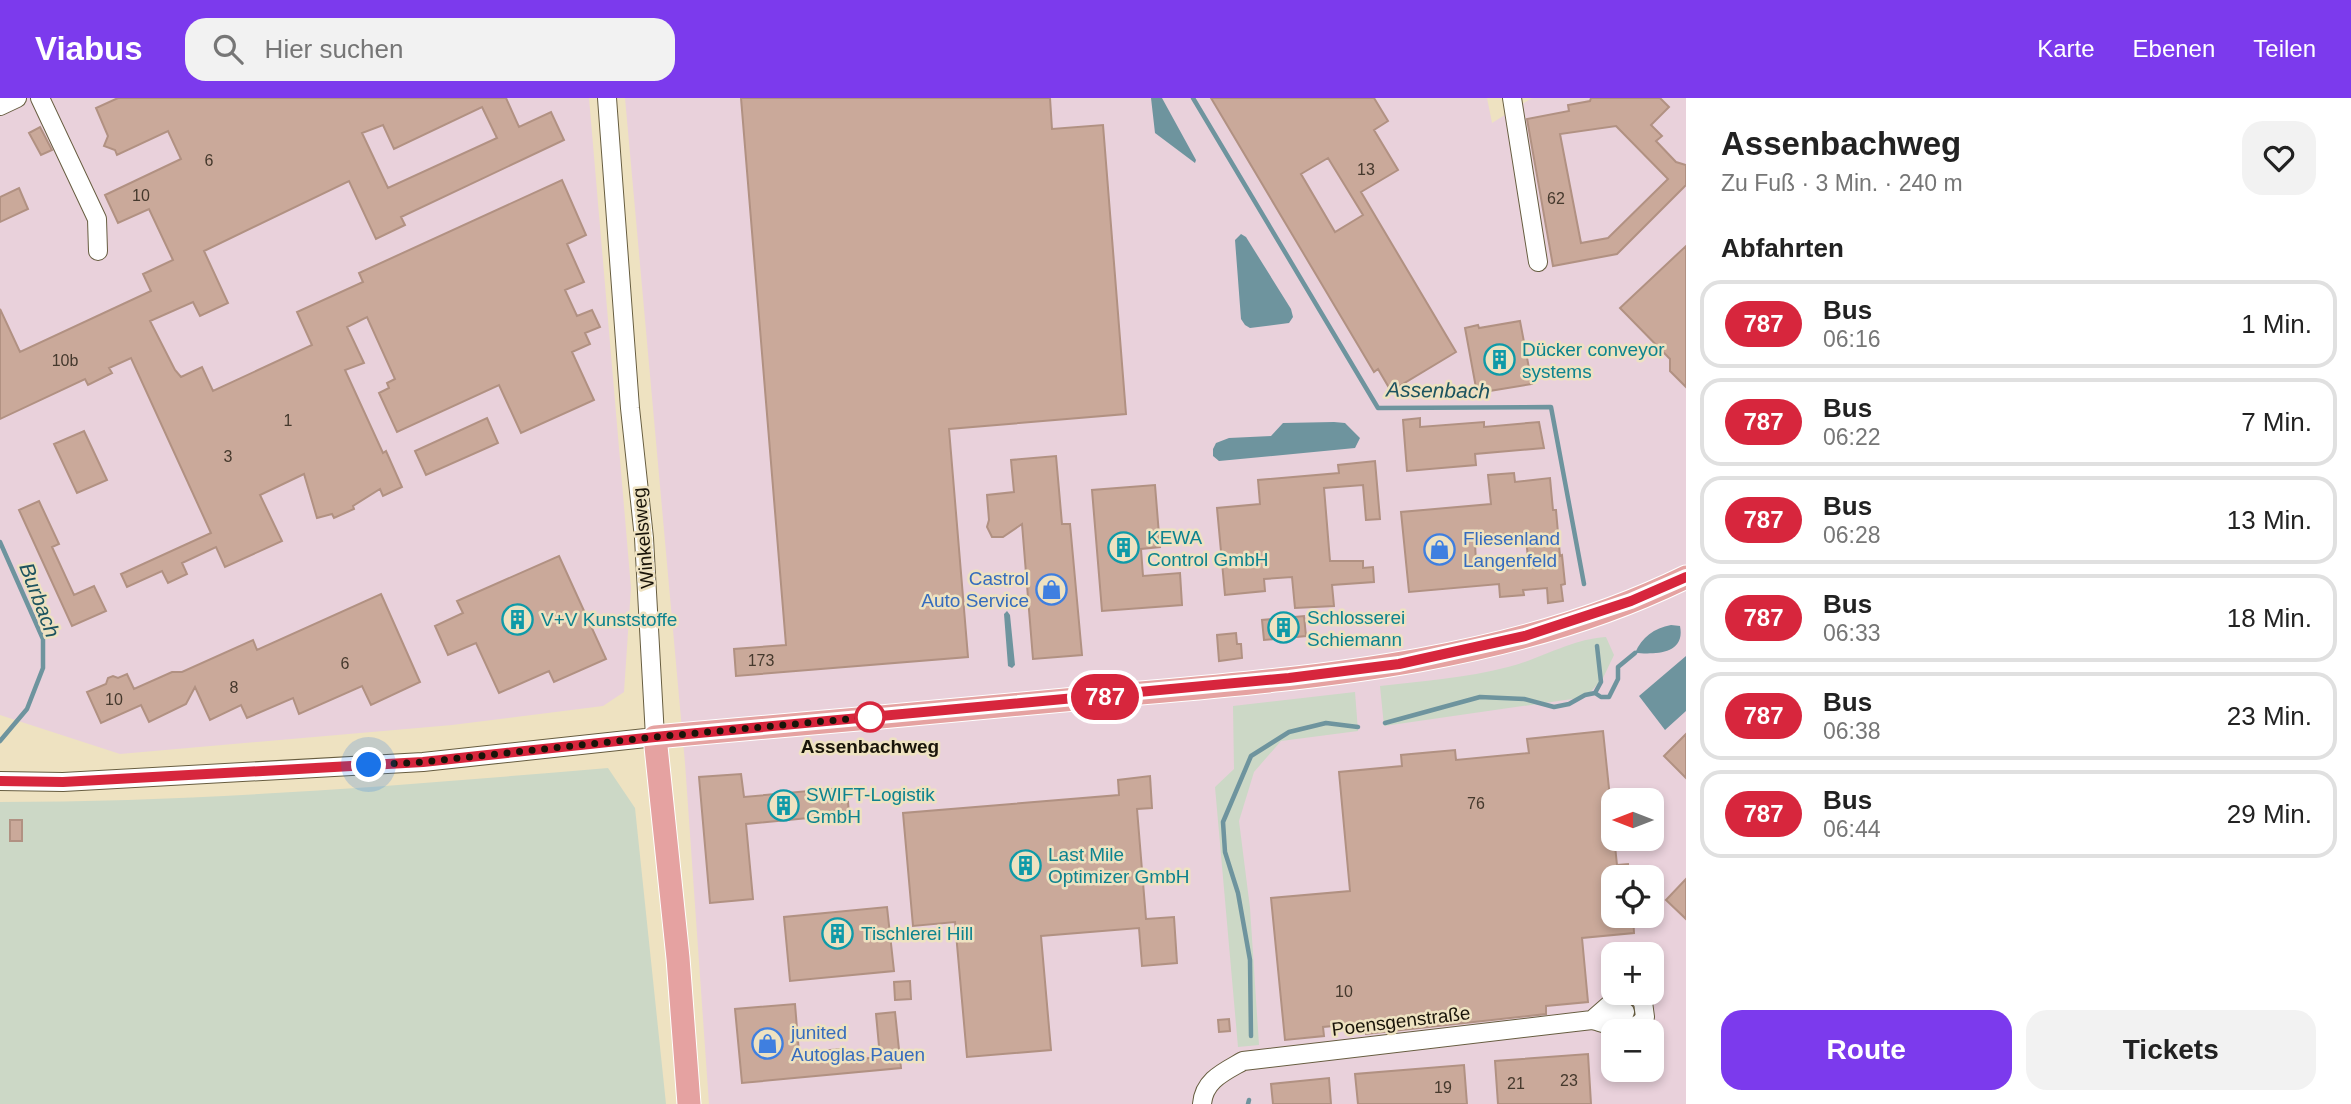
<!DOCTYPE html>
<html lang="de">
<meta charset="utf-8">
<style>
:root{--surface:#fff;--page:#f2f2f2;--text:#222;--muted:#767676;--line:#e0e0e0;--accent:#7c3aed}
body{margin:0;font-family:Arial,sans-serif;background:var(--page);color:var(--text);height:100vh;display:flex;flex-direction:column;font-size:26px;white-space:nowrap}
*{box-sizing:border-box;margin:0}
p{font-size:23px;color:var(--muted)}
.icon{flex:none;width:38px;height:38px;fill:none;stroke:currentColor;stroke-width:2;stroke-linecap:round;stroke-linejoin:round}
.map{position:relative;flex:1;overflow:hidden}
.sheet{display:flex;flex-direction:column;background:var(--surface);width:665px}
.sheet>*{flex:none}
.badge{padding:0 14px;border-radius:23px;font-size:24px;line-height:46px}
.needle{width:46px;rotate:270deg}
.controls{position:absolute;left:1601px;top:690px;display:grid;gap:14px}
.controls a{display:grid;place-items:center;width:63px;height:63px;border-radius:14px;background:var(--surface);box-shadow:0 4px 10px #0003;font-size:35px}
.you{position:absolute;width:35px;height:35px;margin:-18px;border:5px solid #fff;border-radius:50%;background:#1a73e8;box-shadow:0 0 0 10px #1a73e833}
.map>.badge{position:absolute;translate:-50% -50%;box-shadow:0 0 0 4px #fff}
h2{padding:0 35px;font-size:26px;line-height:63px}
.round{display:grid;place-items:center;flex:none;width:74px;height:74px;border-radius:21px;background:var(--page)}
.headline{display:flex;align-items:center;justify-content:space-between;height:119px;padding:0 35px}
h1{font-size:33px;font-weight:700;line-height:52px}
.button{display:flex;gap:14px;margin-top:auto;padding:14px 35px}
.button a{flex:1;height:80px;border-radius:21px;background:var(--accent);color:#fff;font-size:28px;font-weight:700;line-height:80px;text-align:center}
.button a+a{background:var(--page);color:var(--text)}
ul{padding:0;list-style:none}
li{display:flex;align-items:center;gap:21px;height:88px;margin:0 14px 10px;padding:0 21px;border:4px solid var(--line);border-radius:21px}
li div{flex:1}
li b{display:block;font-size:26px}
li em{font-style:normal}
li .badge{min-width:77px;font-weight:700;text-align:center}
header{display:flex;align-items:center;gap:42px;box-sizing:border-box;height:98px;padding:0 35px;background:var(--accent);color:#fff}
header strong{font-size:33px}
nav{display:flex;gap:38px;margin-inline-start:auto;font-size:24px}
.search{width:490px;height:63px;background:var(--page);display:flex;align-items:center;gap:18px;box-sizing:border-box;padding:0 24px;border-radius:21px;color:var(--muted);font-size:26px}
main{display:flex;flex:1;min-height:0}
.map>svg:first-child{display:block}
.industrial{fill:#e9d1db;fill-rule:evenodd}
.green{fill:#ccd8c6}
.water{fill:#6e949e}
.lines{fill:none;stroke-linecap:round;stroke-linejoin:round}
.stream{stroke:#6e949e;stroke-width:4.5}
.building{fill:#caa99a;stroke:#b19182;stroke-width:2;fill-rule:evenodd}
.minor-casing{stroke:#675d40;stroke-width:20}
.major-casing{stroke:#fff;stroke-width:25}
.minor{stroke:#fff;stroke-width:18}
.major{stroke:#e5a2a1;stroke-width:23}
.line-casing{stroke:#fff;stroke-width:16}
.line{stroke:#d7263d;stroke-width:10}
.walk{stroke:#191409;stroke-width:7;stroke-dasharray:0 12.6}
.stop-dot{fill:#fff;stroke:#d7263d;stroke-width:3.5}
.labels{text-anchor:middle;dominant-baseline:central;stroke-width:5;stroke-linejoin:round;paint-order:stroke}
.number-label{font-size:16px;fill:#45392d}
.culture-label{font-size:19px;fill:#0d838f;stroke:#eee2c1;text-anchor:start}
.street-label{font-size:19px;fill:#191409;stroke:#eee2c1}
.shop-label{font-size:19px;fill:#366cbe;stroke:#eee2c1;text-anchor:start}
.stop-label{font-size:19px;font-weight:bold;fill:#191409;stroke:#eee2c1}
.water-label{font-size:21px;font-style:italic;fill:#1c535f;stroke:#eee2c1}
</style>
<header>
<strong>Viabus</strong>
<div class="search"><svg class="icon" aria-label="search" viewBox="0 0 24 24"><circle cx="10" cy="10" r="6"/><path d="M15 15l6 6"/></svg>Hier suchen</div>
<nav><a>Karte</a><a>Ebenen</a><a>Teilen</a></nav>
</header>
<main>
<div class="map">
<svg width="1686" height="1006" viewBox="0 0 1686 1006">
<rect width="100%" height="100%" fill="#eee2c1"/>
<path class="industrial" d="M0,0h589l42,490 -7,104 -21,14 -151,19 -332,29 -120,-39z
M625,0h862l5,25 40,-25h154v1006h-977l-24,-341zM1614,702h38v38h-38zM1614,779h38v38h-38zM1614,856h38v38h-38zM1614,933h38v38h-38z"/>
<path class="green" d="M1606,539l8,18 -11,23 -17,19 -202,29 -4,-40c42,-5 86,-8 128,-19 33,-8 63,-28 98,-30z
M1355,594l3,39 -77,10 -27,31 -15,49 11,87 9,137 -21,2 -23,-260 19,-18 -1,-63z
M608,670l27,40 31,296h-666v-302c203,0 406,-17 608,-34z"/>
<path class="water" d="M1151,0h11l34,62 -1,3 -40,-30z
M1241,136l5,3 45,72 2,8 -4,6 -39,5 -5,-3 -4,-6 -6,-79z
M1334,324l11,1 15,15 -5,10 -136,13 -6,-5v-7l3,-6 13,-5 42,-2 12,-13z
M1007,513l3,4 5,50 -3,3 -4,-2 -4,-52z
M1671,527l9,1c6,30 -28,28 -45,27 7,-16 19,-25 36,-28z
M1686,558v55l-21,19 -26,-34z"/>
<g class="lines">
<path class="stream" d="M1193,0l185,310 173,-1 33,177
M0,444l43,97v29l-16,41 -27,32
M1595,595l6,4h8l9,-18v-12l17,-14
M1385,625l95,-26 44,2 30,8 15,-3 16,-9 10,-2 6,-11 -4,-36
M1251,938l-1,-76 -12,-67 -13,-41 -2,-30 28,-66 38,-24 37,-9 32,4
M1248,1006l1,-4"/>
</g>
<path class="building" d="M118,0h388l13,29 32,-15 13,28 -163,77 4,8 -29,14 -27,-58 -145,70 24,52 -28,13 -7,-14 -43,19 25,49 6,7 21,-10 11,24 99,-46 -15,-33 66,-30 -4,-9 203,-93 24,55 -19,9 17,38 -19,8 12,26 15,-6 8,17 -15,6 5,11 -18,8 22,48 -73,33 -22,-48 -102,47 -18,-39 10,-5 -2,-5 8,-4 -28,-62 -20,10 17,36 -19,7 38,83 3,-2 16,36 -19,9 -3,-7 -27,17 1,3 -20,9 -2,-4 -15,4 -13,-44 -44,21 22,46 -57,26 -9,-20 -34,16 5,11 -19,9 -6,-12 -35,16 -6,-13 90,-41 -80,-175 -22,10 3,5 -24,12 -3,-6 -85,40v-110l20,43 131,-61 -8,-17 30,-14 -24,-51 -31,14 -13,-28 76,-36 -13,-28 -51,24 -2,-5 -11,-4 4,-10 -12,-28zM482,9l15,31 -109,50 -26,-55 21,-8 11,24z
M741,0h309l2,31 51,-4 23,289 -177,15 19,228 -232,19 -2,-27 52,-4z
M1211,0h163l14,23 -14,9 24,40 -37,22 95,160 -65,39 -13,-22 -4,3zM1328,60l35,57 -28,17 -34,-58z
M1591,0h69l9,9 -18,18 11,11 -6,5 20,21 10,3v20l-69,69 -64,12 -26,-147 42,-8 -1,-6 22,-4zM1616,28l52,53 -60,59 -27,5 -21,-109z
M40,29l12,23 -11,5 -12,-22z
M19,90l9,21 -28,13v-25z
M1686,148v141l-16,-16v-12l-50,-51z
M1520,223l12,63 -55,9 -12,-65 13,-3 1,3z
M487,320l11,25 -72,32 -11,-24z
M1420,320v9l64,-5v5l55,-5 5,26 -69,6 1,11 -69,6 -4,-51z
M84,333l23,49 -30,13 -23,-49z
M1056,358l6,68h8l12,131 -49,4 -11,-135 -19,13h-11l-5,-10 2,-7 -2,-25 27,-3 -3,-32z
M1375,363l5,58 -14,1 -3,-35 -39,3 6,73h33v7l10,-1 1,15 -42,3 2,21 -39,2 -3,-31 -28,2 1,12 -40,4 -8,-87 43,-4 -2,-24 81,-7 -1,-8z
M1514,375l1,9 35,-4 3,32h3l4,46 2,-1 3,29 -4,1 2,16 -15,2 -1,-15 -24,2 1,5 -24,2 -1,-13 -90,8 -8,-80 90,-8 -3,-29zM1526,440l2,21 -52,5 -1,-22z
M1155,387l5,62 -19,2 2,27 37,-3 2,32 -80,6 -10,-121z
M39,403l20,43 -7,3 22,48 20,-9 12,25 -34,15 -53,-116z
M559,458l47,103 -52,23 -5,-11 -50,22 -23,-50 -28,12 -13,-29 28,-13 -6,-12z
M381,496l39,88 -49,23 -9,-19 -63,28 -6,-16 -46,20 -6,-13 -31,15 -15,-33 -9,17 -37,18 -8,-17 -40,18 -14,-31 19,-8 2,-6 5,-2 5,2 9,-4 7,15 38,-17h10l71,-32 4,10z
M1304,518l2,20 -42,4 -2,-20z
M1236,535l1,11h4l1,14 -23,3 -2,-26z
M1603,633l14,134 11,-1 1,13h-15v38h19l1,18 -52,5 6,64 -42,4v8l-180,20 -1,-11 -42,4 1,9 -39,4 -14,-142 79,-7 -11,-119 63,-6 -1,-11 54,-5 1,10 73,-7 -2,-14z
M1686,636v44l-22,-22z
M741,676l3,23 97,-9 1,15 6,-1 1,12 -103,10 7,75 -43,4 -11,-126z
M1150,678l2,32 -15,1 9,110 28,-2 3,46 -35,3 -3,-38 -98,8 10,114 -84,7 -12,-135 -42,4 -10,-113 216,-18 -1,-15z
M10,722h12v21h-12z
M1686,781v40l-20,-19z
M887,809l7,64 -104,10 -6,-64z
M910,883l1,18 -16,1 -1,-18z
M795,906l4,49 41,-4 1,12 39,-4 -4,-43 19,-2 6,56 -159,15 -7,-74z
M1229,921l1,12 -11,1 -1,-12z
M1588,956l3,50h-93l-3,-43z
M1464,967l3,39h-109l-3,-30z
M1329,980l2,26h-58l-2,-20z"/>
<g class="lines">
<defs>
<path id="minor" d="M40,0l57,121 1,32
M1512,0l26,164
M0,8l17,-8
M0,683l63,1 360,-20 232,-25 -11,-199 -14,-130 -23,-310
M1627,896l10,2 6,6 2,15c-11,20 -35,7 -53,3l24,-21z
M1202,1006c2,-24 22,-32 41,-43l349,-41 33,-8"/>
<path id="major" d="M689,1006l-11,-146 -23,-221c155,-14 309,-27 464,-42 191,-17 392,-32 567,-118"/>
</defs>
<use href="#minor" class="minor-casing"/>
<use href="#major" class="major-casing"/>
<use href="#minor" class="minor"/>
<use href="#major" class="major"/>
</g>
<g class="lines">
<defs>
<path id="line" d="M0,683l63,1 360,-20 232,-25 634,-59 110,-14 126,-28 106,-35 55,-24"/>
</defs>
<use href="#line" class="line-casing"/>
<use href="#line" class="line"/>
<path class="walk" d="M369,667l54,-3 232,-25 215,-20"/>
</g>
<defs>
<symbol id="building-ring" viewBox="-11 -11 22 22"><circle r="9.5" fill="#eee2c1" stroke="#0f9aa8" stroke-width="1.5"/><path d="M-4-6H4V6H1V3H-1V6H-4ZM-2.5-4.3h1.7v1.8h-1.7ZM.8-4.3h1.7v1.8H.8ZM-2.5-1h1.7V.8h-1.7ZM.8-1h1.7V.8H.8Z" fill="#0f9aa8"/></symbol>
<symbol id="shop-ring" viewBox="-11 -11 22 22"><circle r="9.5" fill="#eee2c1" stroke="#3f7fe0" stroke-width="1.5"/><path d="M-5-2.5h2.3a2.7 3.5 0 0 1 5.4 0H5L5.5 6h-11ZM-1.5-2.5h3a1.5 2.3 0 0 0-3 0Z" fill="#3f7fe0"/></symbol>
</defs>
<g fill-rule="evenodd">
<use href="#building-ring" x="1482" y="244" width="35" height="35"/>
<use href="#building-ring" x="1106" y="432" width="35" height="35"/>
<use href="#shop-ring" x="1422" y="434" width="35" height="35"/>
<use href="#shop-ring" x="1034" y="474" width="35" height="35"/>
<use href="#building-ring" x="500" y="504" width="35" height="35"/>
<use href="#building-ring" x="1266" y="512" width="35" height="35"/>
<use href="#building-ring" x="766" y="690" width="35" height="35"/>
<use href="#building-ring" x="1008" y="750" width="35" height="35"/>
<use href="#building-ring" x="820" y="818" width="35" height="35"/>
<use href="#shop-ring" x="750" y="928" width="35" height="35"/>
</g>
<circle class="stop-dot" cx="870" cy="619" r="14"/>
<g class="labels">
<g class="number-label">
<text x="209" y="62">6</text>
<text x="1366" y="71">13</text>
<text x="141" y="97">10</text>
<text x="1556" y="100">62</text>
<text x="65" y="262">10b</text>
<text x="288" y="322">1</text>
<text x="228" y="358">3</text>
<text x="761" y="562">173</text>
<text x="345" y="565">6</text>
<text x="234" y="589">8</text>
<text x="114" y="601">10</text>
<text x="1476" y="705">76</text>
<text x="1344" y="893">10</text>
<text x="1569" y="982">23</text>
<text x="1516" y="985">21</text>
<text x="1443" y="989">19</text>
</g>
<g class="culture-label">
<text x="1522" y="251">Dücker conveyor<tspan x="1522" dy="22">systems</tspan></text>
<text x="1147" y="439">KEWA<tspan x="1147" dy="22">Control GmbH</tspan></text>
<text x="1307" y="519">Schlosserei<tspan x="1307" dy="22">Schiemann</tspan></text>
<text x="541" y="521">V+V Kunststoffe</text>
<text x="806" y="696">SWIFT-Logistik<tspan x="806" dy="22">GmbH</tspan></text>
<text x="1048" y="756">Last Mile<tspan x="1048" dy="22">Optimizer GmbH</tspan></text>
<text x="861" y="835">Tischlerei Hill</text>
</g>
<g class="street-label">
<text transform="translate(643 440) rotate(-95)">Winkelsweg</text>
<text transform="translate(1401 923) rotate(-7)">Poensgenstraße</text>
</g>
<g class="shop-label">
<text x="1463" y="440">Fliesenland<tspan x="1463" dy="22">Langenfeld</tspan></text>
<text x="1029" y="480" text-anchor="end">Castrol<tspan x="1029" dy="22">Auto Service</tspan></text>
<text x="791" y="934">junited<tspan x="791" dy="22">Autoglas Pauen</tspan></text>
</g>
<g class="stop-label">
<text x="870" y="648">Assenbachweg</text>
</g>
<g class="water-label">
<text transform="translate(1438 292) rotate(1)">Assenbach</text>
<text transform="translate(40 502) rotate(69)">Burbach</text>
</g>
</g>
</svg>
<div class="controls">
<a><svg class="needle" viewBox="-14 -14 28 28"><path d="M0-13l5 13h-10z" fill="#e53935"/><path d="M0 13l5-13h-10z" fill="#767676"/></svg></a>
<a><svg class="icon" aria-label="locate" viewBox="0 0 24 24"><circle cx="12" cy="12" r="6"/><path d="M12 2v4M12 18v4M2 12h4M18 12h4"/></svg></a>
<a>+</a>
<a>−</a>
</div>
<div class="you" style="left:369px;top:667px"></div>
<b class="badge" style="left:1105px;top:599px;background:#d7263d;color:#fff">787</b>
</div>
<section class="sheet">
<div class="headline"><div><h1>Assenbachweg</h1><p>Zu Fuß · 3 Min. · 240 m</p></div><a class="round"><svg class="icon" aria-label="heart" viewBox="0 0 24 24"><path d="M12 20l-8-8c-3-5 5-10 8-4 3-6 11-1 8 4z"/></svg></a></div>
<h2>Abfahrten</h2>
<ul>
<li><span class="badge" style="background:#d7263d;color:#fff">787</span><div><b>Bus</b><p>06:16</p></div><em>1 Min.</em></li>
<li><span class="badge" style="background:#d7263d;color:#fff">787</span><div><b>Bus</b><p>06:22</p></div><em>7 Min.</em></li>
<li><span class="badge" style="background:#d7263d;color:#fff">787</span><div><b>Bus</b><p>06:28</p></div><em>13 Min.</em></li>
<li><span class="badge" style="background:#d7263d;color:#fff">787</span><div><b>Bus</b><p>06:33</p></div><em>18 Min.</em></li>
<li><span class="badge" style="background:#d7263d;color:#fff">787</span><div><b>Bus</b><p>06:38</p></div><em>23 Min.</em></li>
<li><span class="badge" style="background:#d7263d;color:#fff">787</span><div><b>Bus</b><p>06:44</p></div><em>29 Min.</em></li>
</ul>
<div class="button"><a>Route</a><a>Tickets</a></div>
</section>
</main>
